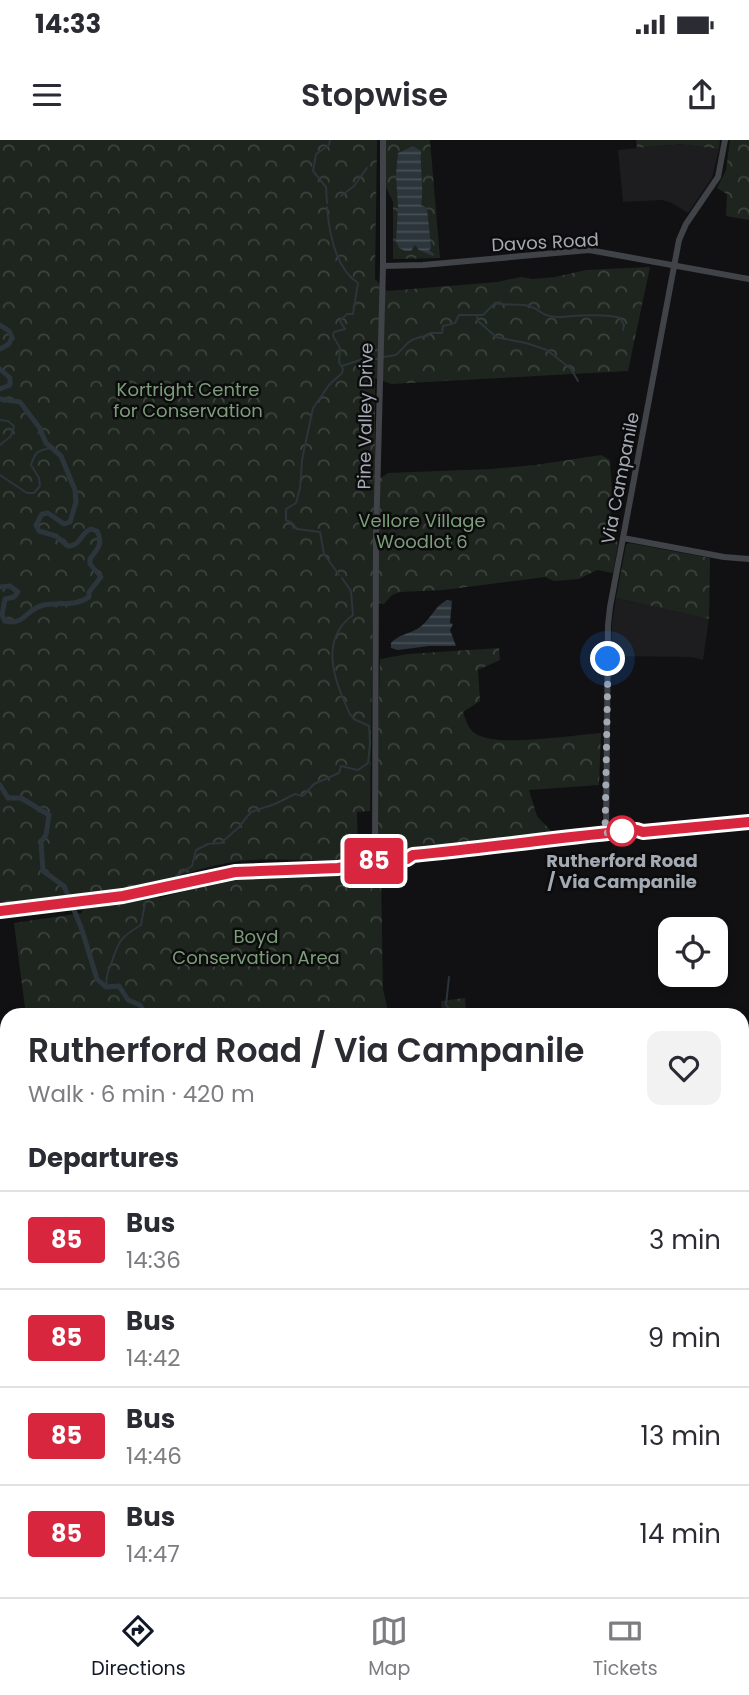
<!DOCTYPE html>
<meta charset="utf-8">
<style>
:root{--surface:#fff;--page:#f2f2f3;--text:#2b2b33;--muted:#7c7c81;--line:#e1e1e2;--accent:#111827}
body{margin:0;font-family:Poppins,sans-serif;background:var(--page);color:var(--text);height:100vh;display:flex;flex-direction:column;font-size:26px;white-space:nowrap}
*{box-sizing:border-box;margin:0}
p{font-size:23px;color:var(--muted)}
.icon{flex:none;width:38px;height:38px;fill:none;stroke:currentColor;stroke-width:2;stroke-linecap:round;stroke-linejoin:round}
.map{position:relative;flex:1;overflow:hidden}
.side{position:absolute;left:0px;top:868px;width:749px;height:590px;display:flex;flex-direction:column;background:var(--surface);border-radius:21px 21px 0 0;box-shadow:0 4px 10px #0003}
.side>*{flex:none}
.badge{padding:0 14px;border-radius:5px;font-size:24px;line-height:46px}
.tools{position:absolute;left:658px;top:777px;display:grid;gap:14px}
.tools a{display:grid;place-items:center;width:70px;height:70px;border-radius:14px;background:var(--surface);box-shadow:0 4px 10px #0003;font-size:35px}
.you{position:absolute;width:35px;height:35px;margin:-18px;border:5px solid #fff;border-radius:50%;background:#1a73e8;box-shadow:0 0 0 10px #1a73e833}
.map>.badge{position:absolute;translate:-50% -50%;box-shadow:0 0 0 4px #fff}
h2{padding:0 28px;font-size:26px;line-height:63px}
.round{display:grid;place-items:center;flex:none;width:74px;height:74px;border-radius:14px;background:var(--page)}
.head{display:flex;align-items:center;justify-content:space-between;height:119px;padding:0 28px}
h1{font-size:33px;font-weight:600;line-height:52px}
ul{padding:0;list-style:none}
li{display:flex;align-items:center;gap:21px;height:98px;padding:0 28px;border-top:2px solid var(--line)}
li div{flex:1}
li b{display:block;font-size:26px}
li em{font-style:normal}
li .badge{min-width:77px;font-weight:700;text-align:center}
.status{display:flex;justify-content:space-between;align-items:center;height:49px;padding:0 35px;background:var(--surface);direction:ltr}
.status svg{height:19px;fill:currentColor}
header{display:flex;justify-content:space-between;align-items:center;height:91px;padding:0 28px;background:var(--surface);font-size:32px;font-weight:600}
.dock{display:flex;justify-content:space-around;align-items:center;height:98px;border-top:2px solid var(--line);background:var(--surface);font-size:19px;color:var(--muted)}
.dock a{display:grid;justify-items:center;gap:4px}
.dock .selected{color:var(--accent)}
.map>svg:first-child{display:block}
.built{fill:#1d1d1f}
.grass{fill:#1e251e}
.forest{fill:url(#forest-crowns)}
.water{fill:url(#water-rules)}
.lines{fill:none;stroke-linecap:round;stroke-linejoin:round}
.stream{stroke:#2b353b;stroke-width:2}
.river{stroke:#2b353b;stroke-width:5}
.secondary{stroke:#404347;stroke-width:6}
.line-casing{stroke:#fff;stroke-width:16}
.line{stroke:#d7263d;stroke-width:10}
.walk{stroke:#a3aab3;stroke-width:7;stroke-dasharray:0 12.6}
.stop-dot{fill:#fff;stroke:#d7263d;stroke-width:3.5}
.labels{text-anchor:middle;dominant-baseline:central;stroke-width:5;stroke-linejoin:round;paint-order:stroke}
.street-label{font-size:18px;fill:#a3aab3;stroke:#0c0c0d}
.park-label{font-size:18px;fill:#7c9d7a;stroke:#0c0c0d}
.stop-label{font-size:18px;font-weight:bold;fill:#a3aab3;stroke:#0c0c0d}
</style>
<div class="status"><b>14:33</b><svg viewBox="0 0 49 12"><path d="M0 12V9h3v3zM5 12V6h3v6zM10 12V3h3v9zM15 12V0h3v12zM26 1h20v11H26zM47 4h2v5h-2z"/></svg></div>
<header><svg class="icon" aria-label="menu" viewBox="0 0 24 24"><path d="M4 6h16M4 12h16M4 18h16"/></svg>Stopwise<svg class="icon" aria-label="share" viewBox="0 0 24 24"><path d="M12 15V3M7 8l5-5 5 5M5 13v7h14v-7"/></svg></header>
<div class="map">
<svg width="749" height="1457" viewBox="0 0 749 1457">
<defs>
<pattern id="forest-crowns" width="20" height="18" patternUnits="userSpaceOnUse" patternTransform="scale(1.75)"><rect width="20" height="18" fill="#1e251e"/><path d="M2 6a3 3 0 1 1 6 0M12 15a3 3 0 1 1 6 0" fill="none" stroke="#3c423c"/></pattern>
<pattern id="water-rules" width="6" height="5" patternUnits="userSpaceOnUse" patternTransform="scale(1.75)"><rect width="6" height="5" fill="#2b353b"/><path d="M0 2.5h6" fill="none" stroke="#475055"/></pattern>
</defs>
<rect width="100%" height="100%" fill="#111113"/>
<path class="built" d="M679,4l40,5 -7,29 -24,35 -16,-10 -10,-3 -39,2 -5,-52z
M616,458l93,21 -6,41 -12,-3 -79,-1v-31z"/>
<path class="grass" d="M749,1147v68l-7,10v-75z
M742,1354l7,4v54l-7,-3z
M371,1451h345l2,6h-347z"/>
<path class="forest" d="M0,0h377l-2,139 12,12 110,-9 24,-5 12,2 22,-2 31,-7 64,-3 -22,104 -237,13 -16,-6v104l13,-9 103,-4 44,-4 66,-10 9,5 2,31 -2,30 8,23 -5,29 -16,-3 -18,9 -25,2 -9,-4 -102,13 -43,2 -8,3 -8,9 -11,-2 -3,209 -13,1 1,46c-40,5 -80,-1 -119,3 -29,4 -57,14 -85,22l-1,10 6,5 86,-23 92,1 37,-2 6,-215 28,-5 91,-6 1,12 -22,10 2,31 -17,11c3,9 6,19 15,23 22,12 95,0 123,-2l-2,52 -70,5 8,26 17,18 -168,17 -5,20 2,118 6,26h-363l-12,-92 68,-10 1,-8 5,-5c19,3 28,2 43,-11l-131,15z
M386,0h44l10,118 -47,1v-57l-8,-17z
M636,0h84l-1,9 -40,-5 -42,4z
M730,0h19v80l-23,-4 1,-22 -10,-6 9,-18z
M629,403l81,15 -1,61 -93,-21 10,-53z
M465,858l1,17h-24l-1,-14z
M7,944v263l-7,-9v-253z
M93,1451h274l-1,6h-271z
M538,1451h13l7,6 8,-6h29l-1,5 -8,1h-54z"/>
<path class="water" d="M413,6l8,5c-1,18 3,37 0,54l6,3 4,40 -2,2 5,4 -1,2 -14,-6 -4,-5 -4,6h-6l-6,-3 -3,-7 2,-33 -2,-34 2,-21z
M447,460l5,1 -2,22 3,1 -3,6 6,16h-27l-31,4 -7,-2v-5c7,-8 17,-9 26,-14 13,-7 17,-23 30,-29z"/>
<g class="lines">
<path class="stream" d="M341,56l13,-10 13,-18
M327,63l-1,-16 -13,-16 3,-17 13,-9 1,-5
M327,67c2,25 8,61 31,76l-5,31h-6l-7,7 5,8 -11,3 -1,4 7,12 -1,14 4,7 -1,4 -13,12 -16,23 -11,52 -2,28 -4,15 -10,6v11l6,3 5,6 23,3 4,22 15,21
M477,177l1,4 18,16 30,6 21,7 24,19 7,12
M383,217l13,-2c13,-12 11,-16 31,-19l3,-3h12l1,-7 12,-3 4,-8h24l12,-12c11,3 23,0 34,3 12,3 11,11 30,11 15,-1 47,-4 61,1l4,7 -1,5
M342,226l18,-6 18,-1
M0,280l8,1 6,5 -3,10 -11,9
M0,335l27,18h7l6,-7 -1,-8 -8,-13c4,-13 7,-15 20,-17
M176,736l16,-10 4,-16 12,-6 13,-1 17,-15 13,-16 24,-8 20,-10 8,2 11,-12 25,-11 2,-7 17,4 10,-7 2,-20 -1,-17 -15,-7 -4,-5c-15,-31 -32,-74 3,-99l-2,-24 -9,-13
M449,837l-3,28 8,10
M107,846c-2,-8 1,-14 4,-22 8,-23 8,-26 30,-39l4,-22
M742,1366l7,1
M594,1456l1,-5"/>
<path class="river" d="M0,185l9,6 3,6 -3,7 -9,5
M0,229l10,9v7l-10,4
M0,259l20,3 19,25 7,16 15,13 14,34 1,12 -6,20 -6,2 -16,-11 -6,1 -6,11 3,6 17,5 12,10c13,0 12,-13 23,-17l6,2c7,13 0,18 -7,28v5l11,13 -12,15v5c-14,10 -29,5 -45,8 -19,4 -19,21 -39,16l-3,-6 3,-16 9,-2 4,-5 -8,-6 -10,1
M0,645l8,13h13l28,17 -3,20 -5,7 2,29 21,15 17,41 16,52 9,8 13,-1 9,14 12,5 6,10
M132,1457l3,-6"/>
<path class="secondary" d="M383,126l40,-1 166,-15 160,29
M623,398l101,19 25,2
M606,696l2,-211 2,-18 69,-367 7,-16 32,-47 7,-37
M573,698l10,2 166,-18
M375,721l1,-323 7,-272v-126
M375,721c11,-7 25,-10 38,-6 75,-8 149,-18 224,-25l7,2
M0,771l123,-15 112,-25 103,-3 37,-7 9,2 23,-4 6,-4
M0,1207l7,9
M87,1451l3,6"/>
</g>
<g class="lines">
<defs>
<path id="line" d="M0,771l123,-15 112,-24 103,-4 37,-7 9,2 23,-4 6,-4c75,-7 149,-18 224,-25l6,2 106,-10"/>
</defs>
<use href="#line" class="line-casing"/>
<use href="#line" class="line"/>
<path class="walk" d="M608,519l-3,174 17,-2"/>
</g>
<circle class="stop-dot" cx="622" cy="691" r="14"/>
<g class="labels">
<g class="street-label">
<text transform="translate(545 102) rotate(-3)">Davos Road</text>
<text transform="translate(365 276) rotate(-89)">Pine Valley Drive</text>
<text transform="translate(620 338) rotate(-79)">Via Campanile</text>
</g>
<g class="park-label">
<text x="188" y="249">Kortright Centre<tspan x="188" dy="21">for Conservation</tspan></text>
<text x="422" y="380">Vellore Village<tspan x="422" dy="21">Woodlot 6</tspan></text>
<text x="256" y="796">Boyd<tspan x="256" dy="21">Conservation Area</tspan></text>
</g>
<g class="stop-label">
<text x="622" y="720">Rutherford Road<tspan x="622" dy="21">/ Via Campanile</tspan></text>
</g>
</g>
</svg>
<div class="tools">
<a><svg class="icon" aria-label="locate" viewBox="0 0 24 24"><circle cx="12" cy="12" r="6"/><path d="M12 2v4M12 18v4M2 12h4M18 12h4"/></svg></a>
</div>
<div class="you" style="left:608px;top:519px"></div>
<b class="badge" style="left:374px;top:721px;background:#d7263d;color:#fff">85</b>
<section class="side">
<div class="head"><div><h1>Rutherford Road / Via Campanile</h1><p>Walk · 6 min · 420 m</p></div><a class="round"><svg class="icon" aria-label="heart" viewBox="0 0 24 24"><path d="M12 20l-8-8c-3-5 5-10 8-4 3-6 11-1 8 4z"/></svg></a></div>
<h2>Departures</h2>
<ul>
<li><span class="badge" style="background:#d7263d;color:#fff">85</span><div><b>Bus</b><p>14:36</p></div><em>3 min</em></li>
<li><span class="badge" style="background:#d7263d;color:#fff">85</span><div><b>Bus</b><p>14:42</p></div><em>9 min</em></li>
<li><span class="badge" style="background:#d7263d;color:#fff">85</span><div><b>Bus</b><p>14:46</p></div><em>13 min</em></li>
<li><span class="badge" style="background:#d7263d;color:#fff">85</span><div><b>Bus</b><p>14:47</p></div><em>14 min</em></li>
</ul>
</section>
</div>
<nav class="dock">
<a class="selected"><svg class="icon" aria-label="directions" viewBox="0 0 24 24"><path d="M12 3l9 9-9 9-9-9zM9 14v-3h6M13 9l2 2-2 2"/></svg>Directions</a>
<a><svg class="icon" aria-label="map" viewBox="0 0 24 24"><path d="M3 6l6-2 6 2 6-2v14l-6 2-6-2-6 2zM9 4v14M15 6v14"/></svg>Map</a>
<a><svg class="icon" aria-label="tickets" viewBox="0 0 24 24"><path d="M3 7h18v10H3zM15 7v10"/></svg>Tickets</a>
</nav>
